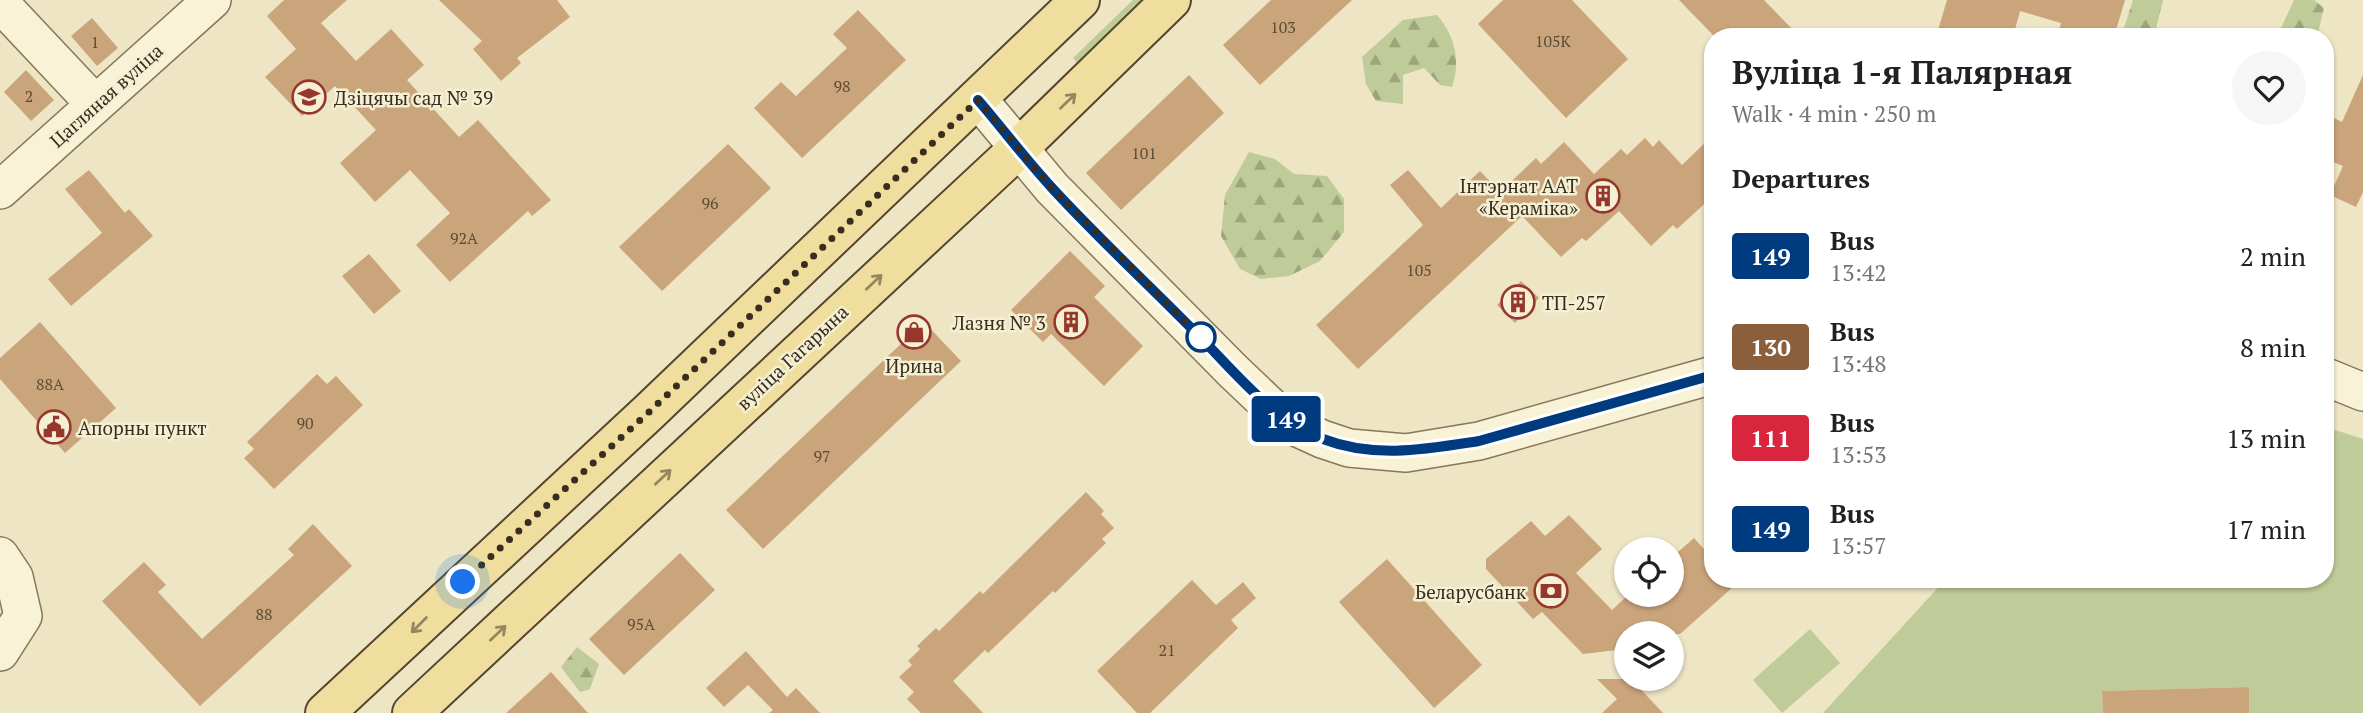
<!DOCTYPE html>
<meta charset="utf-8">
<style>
:root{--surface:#fff;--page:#f6f6f6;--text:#202124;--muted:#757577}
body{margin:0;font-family:"PT Serif",serif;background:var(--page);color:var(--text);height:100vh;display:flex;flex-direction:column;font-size:26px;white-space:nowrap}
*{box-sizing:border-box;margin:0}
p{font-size:23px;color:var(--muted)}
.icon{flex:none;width:38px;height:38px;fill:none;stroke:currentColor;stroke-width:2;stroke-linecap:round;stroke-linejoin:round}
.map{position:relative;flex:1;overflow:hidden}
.drawer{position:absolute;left:1704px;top:28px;width:630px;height:560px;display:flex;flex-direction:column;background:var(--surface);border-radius:28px;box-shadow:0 2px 5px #0004}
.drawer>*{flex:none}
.badge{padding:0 14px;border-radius:5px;font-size:24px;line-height:46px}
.controls{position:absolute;left:1614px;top:537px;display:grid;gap:14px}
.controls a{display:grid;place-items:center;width:70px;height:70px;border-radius:50%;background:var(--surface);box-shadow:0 2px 5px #0004;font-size:35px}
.you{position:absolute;width:35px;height:35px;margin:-18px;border:5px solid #fff;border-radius:50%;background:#1a73e8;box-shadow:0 0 0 10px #1a73e833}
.map>.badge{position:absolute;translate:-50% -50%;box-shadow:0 0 0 4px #fff}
h2{padding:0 28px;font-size:26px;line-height:63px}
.round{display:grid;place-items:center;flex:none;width:74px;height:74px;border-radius:37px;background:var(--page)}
.overview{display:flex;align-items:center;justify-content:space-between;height:119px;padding:0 28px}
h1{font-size:33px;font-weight:700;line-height:52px}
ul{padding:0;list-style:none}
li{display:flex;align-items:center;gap:21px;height:91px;padding:0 28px}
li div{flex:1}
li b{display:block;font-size:26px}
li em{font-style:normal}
li .badge{min-width:77px;font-weight:700;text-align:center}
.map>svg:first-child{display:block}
.green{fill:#bfcb98}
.forest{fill:url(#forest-firs)}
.building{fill:#caa57b}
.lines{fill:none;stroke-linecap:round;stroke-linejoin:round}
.minor-casing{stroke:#87775b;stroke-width:40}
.major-casing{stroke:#55452f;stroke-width:42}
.minor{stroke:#f8f2d7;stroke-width:37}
.major{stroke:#efde9d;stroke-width:38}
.oneway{stroke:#94865e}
.line-casing{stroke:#fff;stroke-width:16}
.line{stroke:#003b80;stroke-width:10}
.walk{stroke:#382d1f;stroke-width:7;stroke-dasharray:0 12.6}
.stop-dot{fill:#fff;stroke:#003b80;stroke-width:3.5}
.labels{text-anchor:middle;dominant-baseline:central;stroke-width:5;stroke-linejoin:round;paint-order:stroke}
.number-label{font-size:16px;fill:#5c4b36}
.street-label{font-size:19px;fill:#382d1f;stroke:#f5efd4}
.poi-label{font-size:19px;fill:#382d1f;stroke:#f5efd4;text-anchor:start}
</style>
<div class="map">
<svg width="2363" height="713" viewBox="0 0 2363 713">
<defs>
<pattern id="forest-firs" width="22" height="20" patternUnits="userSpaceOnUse" patternTransform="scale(1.75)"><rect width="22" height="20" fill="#bfcb98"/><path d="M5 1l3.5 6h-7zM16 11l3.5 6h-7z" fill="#9ca57b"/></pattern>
</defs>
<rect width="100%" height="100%" fill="#ede5c4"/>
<path class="green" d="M1133,0h15l-68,66 -7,-8z
M2326,427l37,12v274h-114l-1,-26 -146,4 1,22h-280l123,-134h380z
M1810,629l30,34 -58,50 -29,-33z"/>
<path class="forest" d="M2133,0h30l-9,37h-33z
M2294,0h20l10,8 -7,29h-40z
M1437,15c18,21 24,46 15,72l-12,-2 -16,-17 -21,7v29l-27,-3 -10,-17 -4,-27 41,-37z
M1249,152l26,7 19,15 33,2 17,23v33l-24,29 -31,15 -28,3 -21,-10 -19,-33 4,-41z
M577,647l22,17 -9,25 -10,3 -19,-25z"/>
<path class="building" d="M284,0h63l-26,23 35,38 35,-32 33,36 -17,15 52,57 19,-17 73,80 -19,16 -4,-5 -78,71 -34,-37 34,-32 -40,-43 -35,32 -35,-39 36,-33 -41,-44 -33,30 -37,-39 31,-28 -29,-33z
M439,0h118l13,17 -53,41 4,5 -20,18 -28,-32 9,-8z
M1271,0h81l-92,85 -37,-40z
M1503,0h69l56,59 -62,59 -88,-94z
M1679,0h85l36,37h-85z
M1947,0h178l-11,37h-57l4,-14 -41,-12 -7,26h-77z
M858,10l48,50 -104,98 -48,-50 27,-26 15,14 51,-48 -14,-14z
M92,18l26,30 -21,18 -26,-30z
M26,70l28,30 -23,21 -27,-29z
M1189,75l35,38 -103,97 -35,-37z
M2363,75v117l-7,15 -26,-12 13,-29 -17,-7v-45l16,8z
M1713,135v61l-36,33 -4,-4 -22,21 -32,-35 -33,30 -4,-3 -21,19 -39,-41 -164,153 -42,-44 107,-100 -33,-40 18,-15 33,38 39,-37 20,21 36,-34 5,6 23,-22 30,32 27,-25 6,6 18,-17 8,9 6,-7 23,25z
M728,144l43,44 -109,103 -43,-44z
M89,170l36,43 4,-4 24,27 -82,70 -23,-27 54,-46 -37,-44z
M1070,251l35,35 -11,11 49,49 -39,40 -53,-52 -8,8 -32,-32z
M369,254l32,37 -27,23 -32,-38z
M1521,281l18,17 -24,25 -18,-18z
M40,322l76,86 -51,45 -65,-74v-21z
M924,322l37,39 -198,188 -37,-39z
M317,374l10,10 9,-8 27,29 -89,84 -30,-31 10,-9 -7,-7z
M1086,492l18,19 -3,3 13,14 -12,11 4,4 -51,50 -2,-2 -65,62 -3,-3 -32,31 30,32h-62l-14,-14 7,-7 -15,-15 13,-12 -4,-4 12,-12 -3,-3 19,-18 3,3 41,-40 3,3z
M1569,515l33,34 -26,24 36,37 16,-15h43v-37l23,-20 19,21v20h29l-62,55h-54v15l-43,5 -41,-42 -9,7 -47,-50v-10l45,-38 14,15z
M313,524l39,42 -152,140 -98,-105 42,-39 22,23 -8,7 44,47 92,-84 -6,-6z
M680,553l35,37 -91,85 -35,-36z
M1387,559l95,106 -48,43 -95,-106z
M1192,580l24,25 27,-23 13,16 -25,22 7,8 -88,85h-13l-40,-42z
M746,651l41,46 9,-9 24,25h-51l4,-3 -25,-25 -24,22 -18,-19z
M551,672l37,41h-82z
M1597,679h34l32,34h-61l15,-14z
M2249,687v26h-146l-1,-22z"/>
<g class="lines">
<defs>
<path id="minor" d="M0,3l95,101
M978,99l74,89 181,183 40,38 25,19 24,11 27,9 57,5 73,-12 234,-66
M0,190l212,-190
M2326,377l37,15
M0,556l14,21 9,39 -23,36"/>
<path id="major" d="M325,713l324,-301 431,-412
M412,713l607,-565 152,-148"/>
</defs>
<use href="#minor" class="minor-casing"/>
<use href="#major" class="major-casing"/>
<use href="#minor" class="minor"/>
<use href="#major" class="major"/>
</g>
<defs><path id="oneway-shaft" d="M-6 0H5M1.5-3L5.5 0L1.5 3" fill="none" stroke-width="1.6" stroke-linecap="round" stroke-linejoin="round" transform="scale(1.75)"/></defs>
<g class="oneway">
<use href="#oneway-shaft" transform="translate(1068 101) rotate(-44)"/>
<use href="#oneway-shaft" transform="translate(874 282) rotate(-43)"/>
<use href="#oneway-shaft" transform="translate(663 477) rotate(-43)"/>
<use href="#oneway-shaft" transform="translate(419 625) rotate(135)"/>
<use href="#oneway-shaft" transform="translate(498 633) rotate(-43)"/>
</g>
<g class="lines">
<defs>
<path id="line" d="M978,100c25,29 48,60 75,89 46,50 97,97 145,146 37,37 74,85 125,104 52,20 104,10 156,2l234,-66"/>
</defs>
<use href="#line" class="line-casing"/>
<use href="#line" class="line"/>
<path class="walk" d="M463,582l186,-170 329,-312 74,88 149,149"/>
</g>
<defs>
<symbol id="school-ring" viewBox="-11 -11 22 22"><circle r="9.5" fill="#f5efd4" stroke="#95372d" stroke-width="1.5"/><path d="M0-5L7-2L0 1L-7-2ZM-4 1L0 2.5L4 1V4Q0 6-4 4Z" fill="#95372d"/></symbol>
<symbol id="building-ring" viewBox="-11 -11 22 22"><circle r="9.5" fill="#f5efd4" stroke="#95372d" stroke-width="1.5"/><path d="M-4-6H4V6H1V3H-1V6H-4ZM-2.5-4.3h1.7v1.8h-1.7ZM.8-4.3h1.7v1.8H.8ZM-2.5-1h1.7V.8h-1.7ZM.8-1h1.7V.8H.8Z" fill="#95372d"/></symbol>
<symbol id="shop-ring" viewBox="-11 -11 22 22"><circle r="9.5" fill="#f5efd4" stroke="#95372d" stroke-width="1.5"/><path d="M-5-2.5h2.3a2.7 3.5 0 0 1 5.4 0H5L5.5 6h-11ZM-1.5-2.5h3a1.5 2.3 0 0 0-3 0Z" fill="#95372d"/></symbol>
<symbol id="civic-ring" viewBox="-11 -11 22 22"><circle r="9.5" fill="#f5efd4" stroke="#95372d" stroke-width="1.5"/><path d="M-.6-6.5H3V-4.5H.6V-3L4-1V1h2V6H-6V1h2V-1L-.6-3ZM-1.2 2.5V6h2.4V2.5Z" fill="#95372d"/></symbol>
<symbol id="bank-ring" viewBox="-11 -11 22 22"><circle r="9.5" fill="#f5efd4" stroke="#95372d" stroke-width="1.5"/><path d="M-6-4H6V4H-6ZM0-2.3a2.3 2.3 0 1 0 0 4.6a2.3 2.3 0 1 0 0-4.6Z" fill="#95372d"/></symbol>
</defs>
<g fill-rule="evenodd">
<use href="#school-ring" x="290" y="78" width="38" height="38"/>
<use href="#building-ring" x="1584" y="177" width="38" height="38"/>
<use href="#building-ring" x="1499" y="283" width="38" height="38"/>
<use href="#building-ring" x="1052" y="303" width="38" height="38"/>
<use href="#shop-ring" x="895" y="313" width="38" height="38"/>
<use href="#civic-ring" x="35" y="408" width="38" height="38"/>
<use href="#bank-ring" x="1532" y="572" width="38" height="38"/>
</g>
<circle class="stop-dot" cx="1201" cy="337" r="14"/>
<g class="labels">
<g class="number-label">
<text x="1283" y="27">103</text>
<text x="1553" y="41">105К</text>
<text x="95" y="42">1</text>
<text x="842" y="86">98</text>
<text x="29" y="96">2</text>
<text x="1144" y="153">101</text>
<text x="710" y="203">96</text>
<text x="464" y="238">92А</text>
<text x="1419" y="270">105</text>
<text x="50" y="384">88А</text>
<text x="305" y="423">90</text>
<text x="822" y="456">97</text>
<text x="264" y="614">88</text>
<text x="641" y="624">95А</text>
<text x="1167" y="650">21</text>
</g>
<g class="street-label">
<text transform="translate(106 95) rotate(-42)">Цагляная вуліца</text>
<text transform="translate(792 357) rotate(-43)">вуліца Гагарына</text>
</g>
<g class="poi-label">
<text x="334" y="97">Дзіцячы сад № 39</text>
<text x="1578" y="185" text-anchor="end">Інтэрнат ААТ<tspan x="1578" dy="22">«Кераміка»</tspan></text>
<text x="1542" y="302">ТП-257</text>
<text x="1046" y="322" text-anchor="end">Лазня № 3</text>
<text x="914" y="365" text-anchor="middle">Ирина</text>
<text x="78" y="427">Апорны пункт</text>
<text x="1526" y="591" text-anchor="end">Беларусбанк</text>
</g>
</g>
</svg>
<div class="controls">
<a><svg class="icon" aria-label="locate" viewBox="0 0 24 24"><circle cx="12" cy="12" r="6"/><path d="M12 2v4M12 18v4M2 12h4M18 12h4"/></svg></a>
<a><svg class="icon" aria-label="layers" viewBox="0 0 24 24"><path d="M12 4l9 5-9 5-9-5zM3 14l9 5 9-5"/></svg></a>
</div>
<div class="you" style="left:463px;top:582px"></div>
<b class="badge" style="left:1286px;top:419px;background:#003b80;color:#fff">149</b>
<section class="drawer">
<div class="overview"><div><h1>Вуліца 1-я Палярная</h1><p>Walk · 4 min · 250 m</p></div><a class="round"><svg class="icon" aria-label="heart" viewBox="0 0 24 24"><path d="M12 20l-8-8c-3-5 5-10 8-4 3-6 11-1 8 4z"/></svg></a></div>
<h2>Departures</h2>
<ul>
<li><span class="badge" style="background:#003b80;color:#fff">149</span><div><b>Bus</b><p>13:42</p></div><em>2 min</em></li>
<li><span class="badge" style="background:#8b5e3c;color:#fff">130</span><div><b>Bus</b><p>13:48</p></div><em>8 min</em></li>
<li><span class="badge" style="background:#d7263d;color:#fff">111</span><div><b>Bus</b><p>13:53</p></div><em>13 min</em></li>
<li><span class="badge" style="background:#003b80;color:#fff">149</span><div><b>Bus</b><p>13:57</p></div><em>17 min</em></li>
</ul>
</section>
</div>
